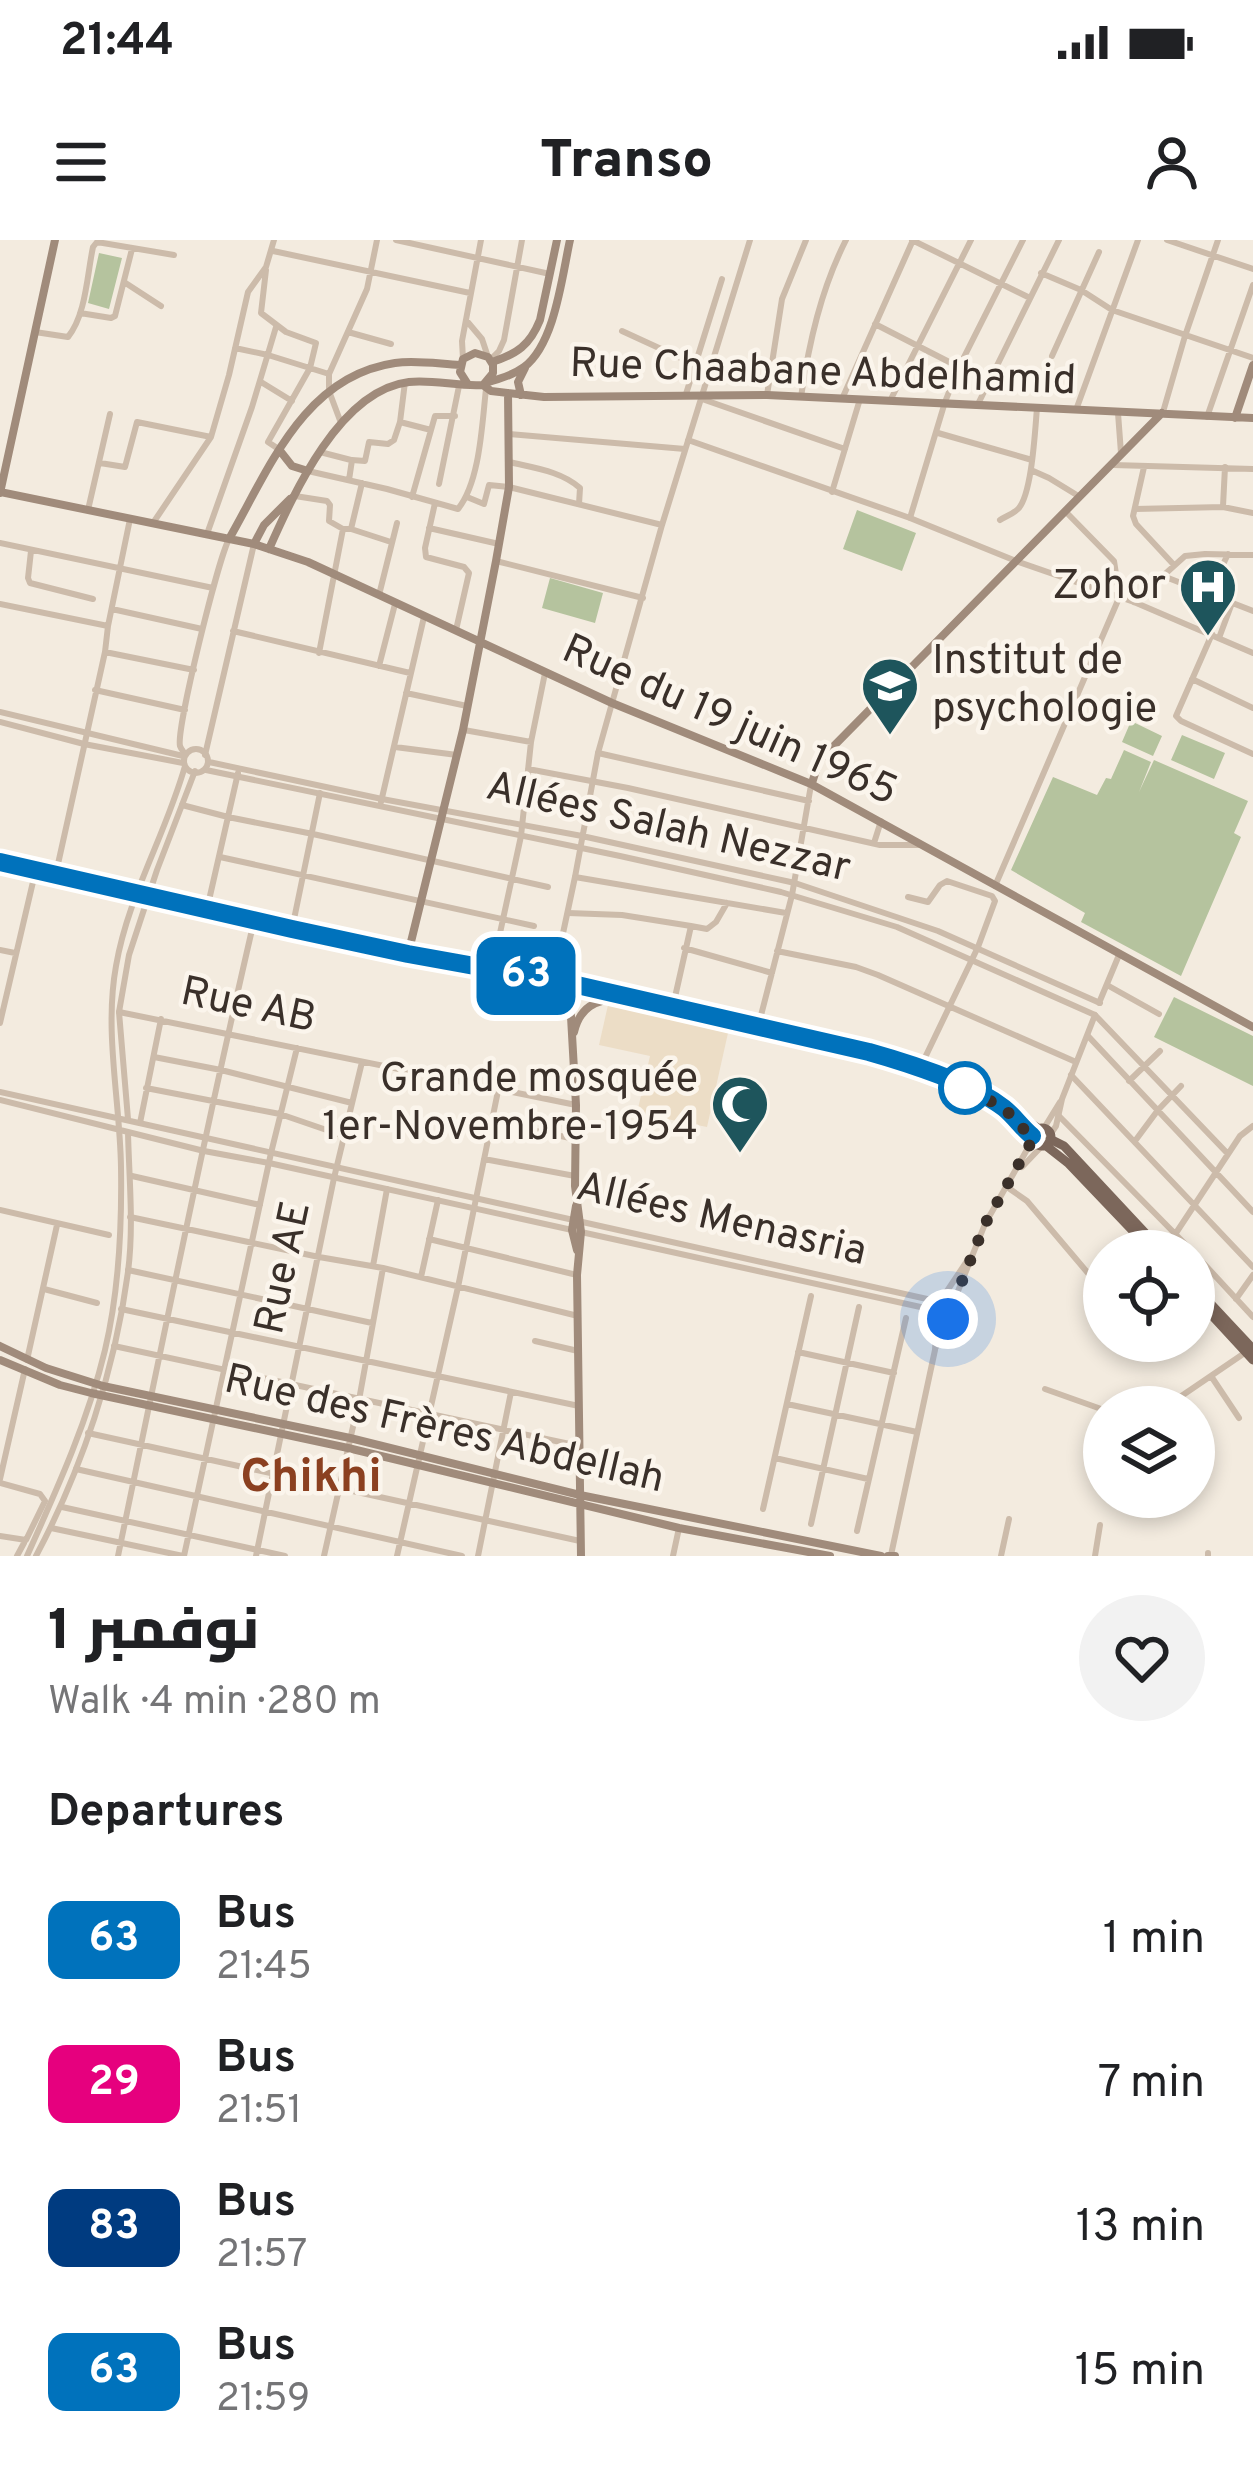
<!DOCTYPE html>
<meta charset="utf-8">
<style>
:root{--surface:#fff;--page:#f2f2f2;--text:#202124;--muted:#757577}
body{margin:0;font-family:Overpass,Cairo,sans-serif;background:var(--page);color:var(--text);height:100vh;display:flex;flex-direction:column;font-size:45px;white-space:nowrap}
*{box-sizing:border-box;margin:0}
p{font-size:39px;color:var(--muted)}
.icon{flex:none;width:66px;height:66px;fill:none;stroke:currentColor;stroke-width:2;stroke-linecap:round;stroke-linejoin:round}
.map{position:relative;height:1316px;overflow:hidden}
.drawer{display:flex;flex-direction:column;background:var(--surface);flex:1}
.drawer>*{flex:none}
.badge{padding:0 24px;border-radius:18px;font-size:42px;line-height:78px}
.controls{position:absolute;left:1083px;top:990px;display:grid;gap:24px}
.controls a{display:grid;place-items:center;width:132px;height:132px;border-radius:50%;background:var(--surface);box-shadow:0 6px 18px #0003;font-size:60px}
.you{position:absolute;width:60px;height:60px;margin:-30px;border:9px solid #fff;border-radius:50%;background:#1a73e8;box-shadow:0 0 0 18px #1a73e833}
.map>.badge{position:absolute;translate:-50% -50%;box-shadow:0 0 0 6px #fff}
h2{padding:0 48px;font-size:45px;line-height:108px}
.round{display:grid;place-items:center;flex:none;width:126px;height:126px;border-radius:63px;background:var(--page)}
.summary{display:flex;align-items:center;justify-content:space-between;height:204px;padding:0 48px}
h1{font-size:57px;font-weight:800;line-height:90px}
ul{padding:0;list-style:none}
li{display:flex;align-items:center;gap:36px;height:144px;padding:0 48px}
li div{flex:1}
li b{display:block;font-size:45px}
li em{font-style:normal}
li .badge{min-width:132px;font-weight:700;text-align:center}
.status{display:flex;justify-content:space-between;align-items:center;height:84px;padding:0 60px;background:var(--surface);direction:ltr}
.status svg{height:33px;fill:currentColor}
header{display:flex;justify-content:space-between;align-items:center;height:156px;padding:0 48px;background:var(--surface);font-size:54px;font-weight:800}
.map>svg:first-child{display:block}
.green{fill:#b5c39e}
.plaza{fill:#ecddc6}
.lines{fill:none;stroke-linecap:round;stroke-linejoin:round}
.minor{stroke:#cba;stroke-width:6}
.tertiary{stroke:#cba;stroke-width:6}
.secondary{stroke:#a08b7b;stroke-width:8}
.primary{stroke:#7c675b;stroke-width:9}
.line-casing{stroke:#fff;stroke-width:27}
.line{stroke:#0072bc;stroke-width:18}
.walk{stroke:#3a302a;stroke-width:12;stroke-dasharray:0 21.6}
.stop-dot{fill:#fff;stroke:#0072bc;stroke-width:6}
.labels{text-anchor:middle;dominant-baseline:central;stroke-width:9;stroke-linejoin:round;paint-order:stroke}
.street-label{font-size:42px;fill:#3a302a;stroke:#fbf5ec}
.poi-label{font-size:42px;fill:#3a302a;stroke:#fbf5ec;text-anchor:end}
.quarter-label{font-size:48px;font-weight:bold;fill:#8b4020;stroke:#fbf5ec}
</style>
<div class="status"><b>21:44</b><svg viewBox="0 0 49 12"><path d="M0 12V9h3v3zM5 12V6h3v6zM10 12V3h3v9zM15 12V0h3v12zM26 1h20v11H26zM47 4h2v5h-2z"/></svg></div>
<header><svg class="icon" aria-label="menu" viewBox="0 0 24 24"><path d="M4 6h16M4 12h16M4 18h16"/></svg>Transo<svg class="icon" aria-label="person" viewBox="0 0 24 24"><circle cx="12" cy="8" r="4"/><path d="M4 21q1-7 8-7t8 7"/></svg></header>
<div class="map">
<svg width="1253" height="1316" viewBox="0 0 1253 1316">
<rect width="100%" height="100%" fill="#f3ebdf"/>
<path class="green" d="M99,13l23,5 -13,51 -21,-6z
M857,270l59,23 -14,38 -59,-22z
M550,338l53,15 -8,30 -53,-15z
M1131,481l31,15 -9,20 -31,-14z
M1182,495l43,18 -11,26 -43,-19z
M1124,510l27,12 -12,30 15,-32 94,41 -14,32 7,4 -60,139 -100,-54 4,-9 -74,-43 42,-93 44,18 9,-17 5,1z
M1174,757l79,39v50l-99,-49z"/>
<path class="plaza" d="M608,765l120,28 -21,94 -70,-14 13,-57 -51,-11z"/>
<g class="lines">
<path class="minor" d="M396,0l154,34
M912,0l118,58
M1167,0l86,29
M273,11l197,42
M266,30l-5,43 25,19 30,11 -6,25 -42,74 12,8
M1041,33l40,17 31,20 141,48
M124,42l37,24
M80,73l31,5 4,-2 17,-67
M466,80l16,19 6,18
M875,84l84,43
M622,91l74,34
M35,92l33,5c18,-22 19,-62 25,-90l4,-5 77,13
M348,92l43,12
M235,108l33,7 61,19
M1052,116l47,-104
M463,119l-1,-18 19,-101
M490,120l9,-9 5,-11 18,-100
M261,142l31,19
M686,154l36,-115
M767,155l15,-96 24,-59
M801,157c8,-54 20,-108 45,-157
M702,159l143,50
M842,159l71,-159
M891,159l80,-159
M978,164l81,-164
M1076,170l62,-170
M1163,172l22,-76 33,-96
M1118,173l3,40
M1207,177l46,-132
M400,182l31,8
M341,183l-12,-32v-17l38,-85 10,-49
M938,193l94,27
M509,194l176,15
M320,212l31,8
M509,222c25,6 52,9 71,26l-1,16
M100,223l25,4 12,-45 74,15
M1113,225l140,4
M1144,227l-11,49 3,8 38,41
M1031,230l18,8 31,19
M308,231l79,18 71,20c22,-27 24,-85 28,-120
M349,240l3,-20 13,1 4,-19 19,2 6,-4 6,-18 5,-40
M439,244l20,-98
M832,252l28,-93
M295,256l32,5 3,4 -1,16 14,8h8l40,13
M412,257l23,-81h20
M467,257l17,7 5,-19 20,2
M435,263l-10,45 1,9 38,10 5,6 -13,57
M1223,266l2,-39
M1135,269l88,-2 30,6
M88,270l22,-96
M1066,272l48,49 2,13 -9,20
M910,278l35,-116 14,-35 64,-127
M1000,280c6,-4 13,-6 18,-11 14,-14 17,-79 19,-101
M153,283l58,-86 18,-62 19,-83 18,-25 8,-27
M429,288l70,16
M351,289l11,-46
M207,294l45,-127 24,-80
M0,303l213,45
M31,311l-3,27 2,5 63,16
M1163,336l90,35
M1209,354l19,-40
M379,355l18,-72
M1134,362l51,-46 20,-2 48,1
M0,364l108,22
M112,369l90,20
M233,391l177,42
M1212,394l-36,82 5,5 72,33
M1219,398l13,-35
M105,412l89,18
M319,413l24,-124
M379,426l16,-62
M1192,439l61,29
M95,450l90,20
M406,453l61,13
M464,490l67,12
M395,507l62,8
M598,513l211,48
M185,514c-2,-3 -4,-5 -5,-8 -4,-17 38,-186 49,-207
M205,515l49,-211
M528,529l100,19 252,57h38
M381,562l43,-185
M182,565l46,12 85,17 235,53
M874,603l7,-22
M220,617l314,69
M56,633l49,-221 3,-26 22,-107
M575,637l211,36
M908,657l20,5 12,-17 7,-4 45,15 3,5 -17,46 -58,121
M207,669l31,-136
M568,673l54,2 69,11 -18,80
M691,686l16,3 9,-7 11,-19
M292,689l28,-136
M684,708l88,25
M0,710l15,3
M777,711l79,16 22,8 198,87
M492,730l29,-134 10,-94 14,-69
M1107,745l52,29
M119,772l457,93
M1095,775l133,139
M0,783l36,-154
M758,787l34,-132 19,-110
M1088,796l165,176
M154,817l67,13 131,33
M1071,835l182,192
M1129,841l31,-30
M146,848l134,26 64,22
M1059,876l133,135
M492,882l83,17
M140,883l21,-104
M1135,901l23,-31 23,-24
M484,919l91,17
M132,936l128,29
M1007,947l20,14 71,84
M0,970l109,25
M130,977l189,40 64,11 195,48
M1176,993l64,-97 13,-10
M429,999l148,36
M1194,1013l59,64
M373,1026l14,-77
M128,1030l244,53
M421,1037l17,-77
M44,1049l53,14
M1236,1059l17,-24
M121,1069l458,97
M535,1101l43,10
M114,1106l465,100
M798,1112l96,21
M27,1120l30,-135
M1211,1136l28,42
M1045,1149l59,21
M787,1164l130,28
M1170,1167l7,-8 72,-49
M88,1193l492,108
M775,1218l93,21
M76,1229l386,87
M0,1239l25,-110
M0,1243l40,11 5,7 -19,39 -26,-4
M62,1267l223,49
M763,1269l48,-213
M811,1284l48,-217
M51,1288l132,28
M857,1291l49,-213
M17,1316l7,-13
M118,1316c44,-212 87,-424 136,-635
M184,1316l87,-403 26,-105
M256,1316l78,-378 28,-116
M324,1316l35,-156 24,-132
M397,1316l61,-269 40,-196
M478,1316l33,-164
M673,1316l6,-28
M1001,1316l8,-37
M1095,1316l5,-31
M1208,1316v-3"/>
<path class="tertiary" d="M688,200l222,78 106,43 118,41 119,51
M509,247l153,38
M496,321l147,37
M0,472l183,44
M0,482l84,22 99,19
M184 521a12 12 0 1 1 24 0a12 12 0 1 1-24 0Z
M209,522l173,37 200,37 213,47 143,48 162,72
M206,530l414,86 161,36 116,35 198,88
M995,646l124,-288
M553,740l22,-103 23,-124 64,-228 88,-285
M1099,763l20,-48
M0,852c312,69 624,139 936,209
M0,860l204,51 65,12 665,147
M128,879l-9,-107 10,-57 28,-85 38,-99
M1044,888l16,-26
M1050,895l6,-9 6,-27 33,-84
M1022,927l20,-21
M934 1068a11 11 0 1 1 22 0a11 11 0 1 1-22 0Z
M943,1057l26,-39
M954,1061l31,-77 48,-85
M936,1107l11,-26
M891,1315l44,-205 2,-34
M27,1316c30,-67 61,-135 78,-206 14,-59 17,-122 16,-183 -1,-67 -17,-135 -5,-201 12,-70 50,-132 69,-200
M36,1316c46,-87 79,-186 92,-284 6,-46 1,-94 0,-140"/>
<path class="secondary" d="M492,122c25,-8 38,-17 48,-42l17,-80
M488,142c12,-3 25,-7 36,-15 31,-23 38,-91 46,-127
M483,145l8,6 53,6 223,-2 486,23
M521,155l-3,-13 7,-14
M1235,178l18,-53
M281,212l11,14 16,5
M0,252l254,52 54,18 304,141 199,81 442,243
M0,253l55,-253
M229,299c40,-70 75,-163 166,-176 21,-3 44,1 65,2
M254,304l10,-19 26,-26
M269,309c25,-56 71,-159 140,-167 23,-3 51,5 74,3l10,-12v-8l-5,-8 -13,-4 -12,6 -3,13 7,11
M812,543l7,-22 343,-348
M408,714l55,-224 33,-169 13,-74 -1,-94
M564,742l6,17 6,106 -1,81 6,46 -4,43 4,281
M574,792c6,-25 21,-32 45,-34
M576,966l-4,24 5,20
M0,1106l46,22 57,18 247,52 230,57 301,61
M0,1120l60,25 31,8 257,55 331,80 151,28
M888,1316h7"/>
<path class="primary" d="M0,622l294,68 114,24 156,28 305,70 51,16 52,23 32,17 28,28
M1009,870l29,18
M1033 897a9 9 0 1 1 18 0a9 9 0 1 1-18 0Z
M1050,899l14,7 98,105
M1045,905l23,18 84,88
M1194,1046l59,63
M1194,1056l59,64"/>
</g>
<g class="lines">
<defs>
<path id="line" d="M0,622l292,67 116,25 156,28 305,70c39,11 104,32 135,56 10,8 18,20 28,28"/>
</defs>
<use href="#line" class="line-casing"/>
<use href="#line" class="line"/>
<path class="walk" d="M948,1079l7,-6 -1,-12 31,-77 48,-85 -29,-31 -39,-20"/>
</g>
<defs>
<symbol id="hospital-pin" viewBox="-11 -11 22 30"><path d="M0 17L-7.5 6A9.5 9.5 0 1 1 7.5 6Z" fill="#1e555c" stroke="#fbf5ec"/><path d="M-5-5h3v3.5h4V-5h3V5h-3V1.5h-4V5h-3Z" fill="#fff"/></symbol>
<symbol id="university-pin" viewBox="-11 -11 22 30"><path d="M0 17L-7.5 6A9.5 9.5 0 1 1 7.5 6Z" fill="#1e555c" stroke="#fbf5ec"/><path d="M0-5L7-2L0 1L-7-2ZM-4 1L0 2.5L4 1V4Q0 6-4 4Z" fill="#fff"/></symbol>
<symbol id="mosque-pin" viewBox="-11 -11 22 30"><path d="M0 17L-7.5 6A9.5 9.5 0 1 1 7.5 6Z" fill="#1e555c" stroke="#fbf5ec"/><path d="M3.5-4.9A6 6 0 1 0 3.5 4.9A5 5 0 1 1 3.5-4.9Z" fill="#fff"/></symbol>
</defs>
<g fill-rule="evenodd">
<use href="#hospital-pin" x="1175" y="314" width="66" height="90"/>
<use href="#university-pin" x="857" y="413" width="66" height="90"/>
<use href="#mosque-pin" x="707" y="831" width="66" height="90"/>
</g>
<circle class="stop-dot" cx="965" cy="848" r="24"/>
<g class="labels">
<g class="street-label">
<text transform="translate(823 134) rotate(2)">Rue Chaabane Abdelhamid</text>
<text transform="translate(729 482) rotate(24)">Rue du 19 juin 1965</text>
<text transform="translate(668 589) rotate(13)">Allées Salah Nezzar</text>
<text transform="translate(248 767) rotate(12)">Rue AB</text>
<text transform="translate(721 981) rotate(13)">Allées Menasria</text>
<text transform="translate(285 1028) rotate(-78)">Rue AE</text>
<text transform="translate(444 1191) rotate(13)">Rue des Frères Abdellah</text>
</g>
<g class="poi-label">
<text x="1166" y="347">Zohor</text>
<text x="932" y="422" text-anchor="start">Institut de<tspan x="932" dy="48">psychologie</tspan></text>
<text x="698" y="840">Grande mosquée<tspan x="698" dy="48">1er-Novembre-1954</tspan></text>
</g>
<g class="quarter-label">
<text x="311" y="1239">Chikhi</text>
</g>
</g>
</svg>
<div class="controls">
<a><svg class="icon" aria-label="locate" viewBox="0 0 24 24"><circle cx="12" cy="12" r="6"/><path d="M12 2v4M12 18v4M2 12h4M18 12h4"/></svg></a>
<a><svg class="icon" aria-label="layers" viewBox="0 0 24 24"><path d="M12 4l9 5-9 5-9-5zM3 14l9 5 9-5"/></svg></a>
</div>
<div class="you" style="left:948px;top:1079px"></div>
<b class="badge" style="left:526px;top:736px;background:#0072bc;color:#fff">63</b>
</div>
<section class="drawer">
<div class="summary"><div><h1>1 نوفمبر</h1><p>Walk · 4 min · 280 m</p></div><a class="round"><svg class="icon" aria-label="heart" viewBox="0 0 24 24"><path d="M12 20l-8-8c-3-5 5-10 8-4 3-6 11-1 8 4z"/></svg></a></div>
<h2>Departures</h2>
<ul>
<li><span class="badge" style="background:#0072bc;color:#fff">63</span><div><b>Bus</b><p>21:45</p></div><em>1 min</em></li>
<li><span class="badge" style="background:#e6007e;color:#fff">29</span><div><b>Bus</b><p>21:51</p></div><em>7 min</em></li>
<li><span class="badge" style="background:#003b80;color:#fff">83</span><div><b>Bus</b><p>21:57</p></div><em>13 min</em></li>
<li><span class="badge" style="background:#0072bc;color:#fff">63</span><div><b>Bus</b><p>21:59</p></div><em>15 min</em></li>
</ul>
</section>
